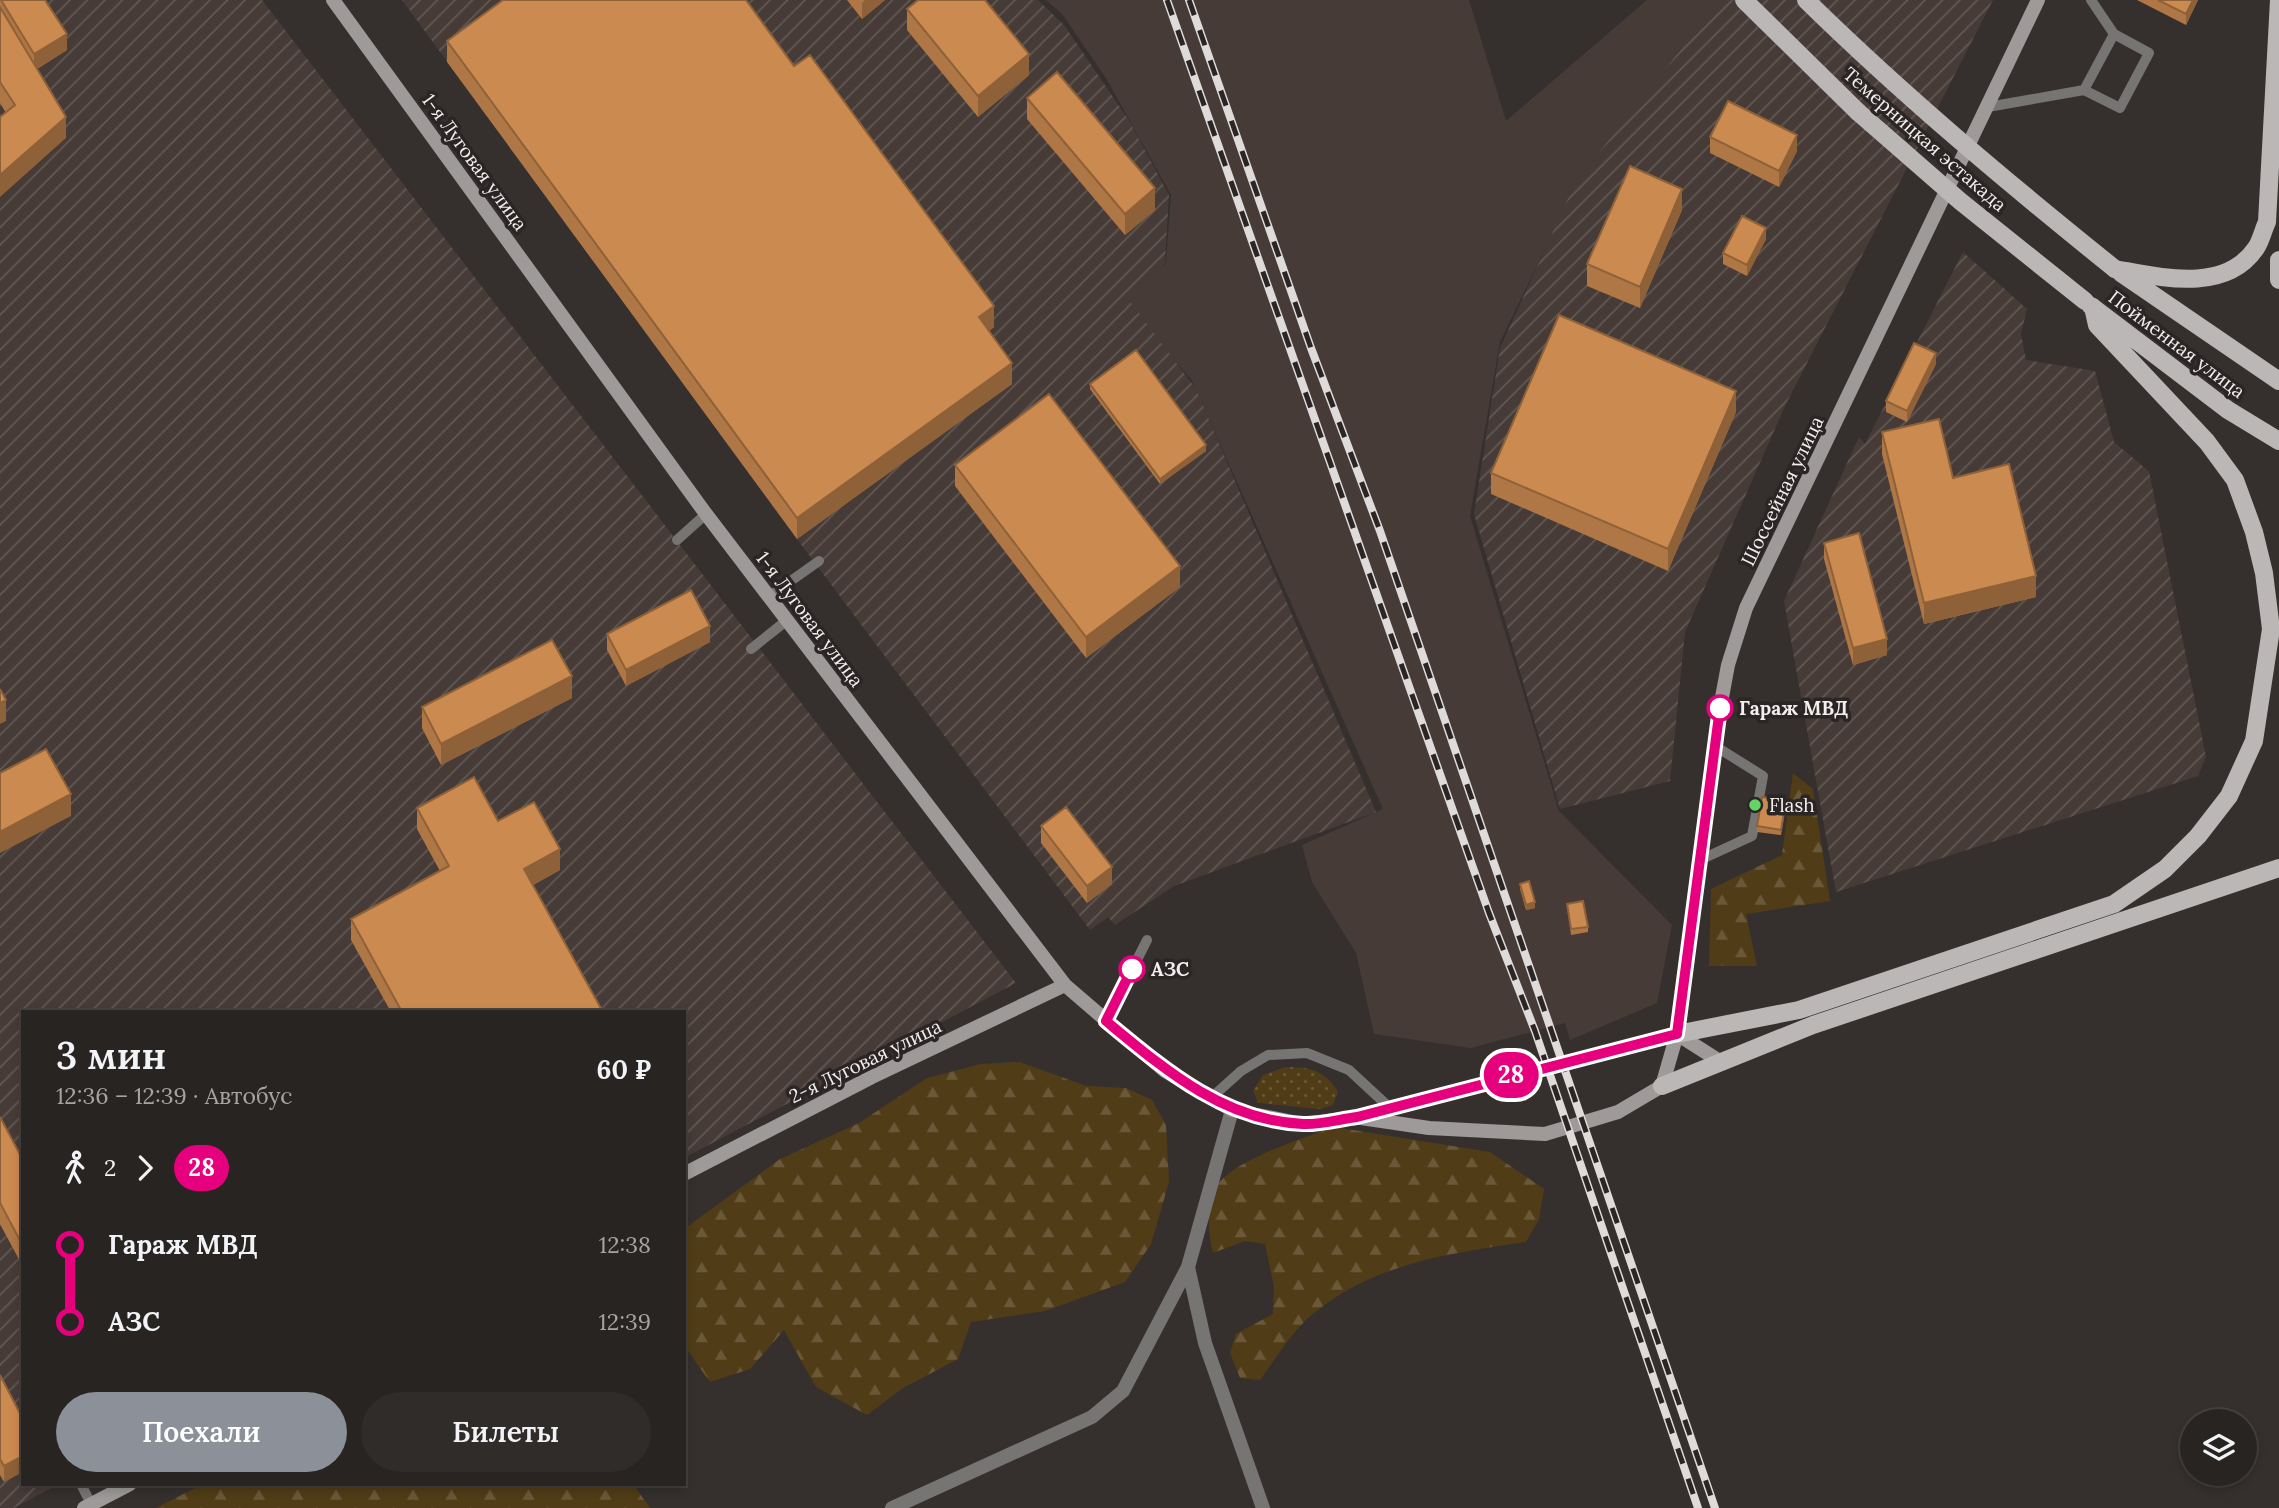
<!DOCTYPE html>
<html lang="ru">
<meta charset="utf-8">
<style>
:root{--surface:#282422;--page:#302c2a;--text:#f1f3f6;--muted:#a5a4a5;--line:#444140;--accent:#8c9099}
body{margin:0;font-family:Lora,serif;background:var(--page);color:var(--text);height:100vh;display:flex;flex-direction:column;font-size:26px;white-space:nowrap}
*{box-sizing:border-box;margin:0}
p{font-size:23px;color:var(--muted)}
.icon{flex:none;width:38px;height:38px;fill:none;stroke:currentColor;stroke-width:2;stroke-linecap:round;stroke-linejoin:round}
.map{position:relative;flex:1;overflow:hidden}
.sheet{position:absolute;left:21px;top:1010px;width:665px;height:476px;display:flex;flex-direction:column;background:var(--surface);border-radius:0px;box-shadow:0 4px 10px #0003,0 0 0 2px var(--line)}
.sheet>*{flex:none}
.badge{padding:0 14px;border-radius:23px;font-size:24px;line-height:46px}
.controls{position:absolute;left:2180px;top:1409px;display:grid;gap:14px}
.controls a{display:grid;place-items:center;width:77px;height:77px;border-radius:50%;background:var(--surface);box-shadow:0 4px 10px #0003,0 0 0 2px var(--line);font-size:35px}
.map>.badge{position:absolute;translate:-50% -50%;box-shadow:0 0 0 4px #fff}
.legs{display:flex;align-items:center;gap:10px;height:77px;padding:0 35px;font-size:23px}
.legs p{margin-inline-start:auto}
.summary{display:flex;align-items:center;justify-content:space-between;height:119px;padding:0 35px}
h1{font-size:38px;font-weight:600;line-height:52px}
.cta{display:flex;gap:14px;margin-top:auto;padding:14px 35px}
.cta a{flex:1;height:80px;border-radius:42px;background:var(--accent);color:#fff;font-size:28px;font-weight:600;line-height:80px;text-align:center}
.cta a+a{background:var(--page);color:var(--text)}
ul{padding:0 35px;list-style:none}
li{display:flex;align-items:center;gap:24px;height:77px;font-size:26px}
li i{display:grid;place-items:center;width:10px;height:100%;margin:0 9px;background:currentColor}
li i::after{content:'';width:18px;height:18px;margin:-9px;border:5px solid;border-radius:50%;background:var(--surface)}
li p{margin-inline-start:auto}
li:first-child i{background:linear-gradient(#0000 50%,currentColor 0)}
li:last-child i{background:linear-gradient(currentColor 50%,#0000 0)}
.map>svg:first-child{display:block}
.built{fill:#463b37}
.industrial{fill:url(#industrial-furrows)}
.grass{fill:url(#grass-dots)}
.forest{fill:url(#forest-firs)}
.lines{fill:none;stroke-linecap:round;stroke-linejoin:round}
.service{stroke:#777474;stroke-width:10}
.minor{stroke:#777474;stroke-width:14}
.secondary{stroke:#9e9a9a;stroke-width:14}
.primary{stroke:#bcb7b7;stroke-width:18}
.rail-casing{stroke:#dedbda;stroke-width:8}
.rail{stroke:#2b2625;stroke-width:5;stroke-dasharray:16;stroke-linecap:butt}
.primary-bridge{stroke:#bcb7b7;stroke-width:18}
.wall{fill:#af7745}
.shaded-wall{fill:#8e6138}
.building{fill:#cb8a50;stroke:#8e6138;stroke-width:2}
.line-1-casing{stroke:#fff;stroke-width:16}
.line-1{stroke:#e6007e;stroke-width:10}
.stop-1-dot{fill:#fff;stroke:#e6007e;stroke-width:3.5}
.poi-dot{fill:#65d467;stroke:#2b2625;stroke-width:2.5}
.labels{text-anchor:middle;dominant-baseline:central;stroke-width:7;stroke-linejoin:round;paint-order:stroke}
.street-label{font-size:19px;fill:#f2efee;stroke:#2b2625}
.stop-label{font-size:19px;font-weight:bold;fill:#f2efee;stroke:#2b2625;text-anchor:start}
.poi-label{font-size:19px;fill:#f2efee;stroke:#2b2625;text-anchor:start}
</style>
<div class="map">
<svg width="2279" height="1508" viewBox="0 0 2279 1508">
<defs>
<pattern id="industrial-furrows" width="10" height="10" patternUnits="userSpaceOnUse" patternTransform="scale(1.75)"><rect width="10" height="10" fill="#463b37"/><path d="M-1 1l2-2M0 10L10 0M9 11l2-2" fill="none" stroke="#615854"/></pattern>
<pattern id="grass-dots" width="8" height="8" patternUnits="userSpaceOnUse" patternTransform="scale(1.75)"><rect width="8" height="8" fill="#503c16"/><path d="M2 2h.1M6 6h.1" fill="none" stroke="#6a5838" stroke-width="1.8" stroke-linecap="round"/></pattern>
<pattern id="forest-firs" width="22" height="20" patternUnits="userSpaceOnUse" patternTransform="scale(1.75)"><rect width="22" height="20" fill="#503c16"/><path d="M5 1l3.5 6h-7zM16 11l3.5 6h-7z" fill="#6a5838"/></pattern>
</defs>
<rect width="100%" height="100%" fill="#35302e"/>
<path class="built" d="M1046,0h423l37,121 141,-121h74l-144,183 -77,159 -30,174 89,295 113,114 -15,78 -87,37 -5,-17 -94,25 -97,-14 -18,-81 -44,-71 -10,-37 81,-36 -192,-430 -70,-78 45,-38 5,-68 -65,-117 -44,-64z"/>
<path class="industrial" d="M0,0h262l754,983 -332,175v-146h-661v472h36l-45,24h-14z
M402,0h636l26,25 66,97 39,73 -4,68 -36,37 67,89 180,423 -202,74 -59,39 -7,-8 -18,13 -293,-391z
M1720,0h273l-207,404 -101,228 -15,149 -110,28 -86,-295 26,-166 75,-165z
M1963,252l64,57 -6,25 5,26 69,11 19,71 35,29 57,286 -8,19 -362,116 -52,-291 75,-164 6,7z"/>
<path class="grass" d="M1285,1067c25,0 40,3 53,25l-5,13 -13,4 -62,-6 -5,-12 10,-16z"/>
<path class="forest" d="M1793,773l20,16 17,112 -84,13 11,52h-48l2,-77 71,-34z
M1020,1062l66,24 40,2 26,12 14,25 3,57 -18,62 -26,38 -80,29 -74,11 -13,37 -55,29 -36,27 -51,-28 -32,-57 -34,39 -40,13 -26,-37v-116l96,-70 79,-36 68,-45 54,-14z
M1334,1127l156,25 54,37 -5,30 -13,23c-75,11 -151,21 -212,71 -22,18 -38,45 -54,67l-20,-2 -10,-25 6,-19 37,-20 1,-27 -9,-43 -20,-3 -32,12c-5,-19 -7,-45 2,-64 14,-28 89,-51 119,-62z
M203,1484h430l17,24h-494z"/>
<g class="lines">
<path class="service" d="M2084,90l36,18 29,-55 -35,-19
M1988,107l96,-17 30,-56 -23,-34
M677,540l29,-26
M768,597l51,-36
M751,649l35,-28
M1700,860l52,-24 11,-60 -48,-30
M1106,1021l41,-81
M1211,1098l30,-27 27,-16 39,-2 42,17 40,37
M81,1484l10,20"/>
<path class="minor" d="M1232,1110l-44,157 17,76 58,165
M892,1508l200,-91 31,-26 65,-124"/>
<path class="secondary" d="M333,0l373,514 359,471 100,86 67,39 71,14 54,-7 320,-83
M1677,1034l44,28
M1361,1118l68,10 116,6 73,-22 44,-26 15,-52 43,-326 8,-43 18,-57 292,-608
M684,1174l188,-97 193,-92
M84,1508l46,-24"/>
<path class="primary" d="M1744,0l114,112
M2279,260v20
M2115,269c45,8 110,25 141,-21 5,-7 7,-18 11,-26l12,-222
M2121,273l158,108
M2091,306l137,104 51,31
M1677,1034l122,-24 315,-106 51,-35 33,-33 31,-40 25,-55 17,-112 -7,-56 -10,-41 -19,-52 -28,-38 -110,-117 -4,-18
M1662,1086l151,-61 466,-157"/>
<defs>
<path id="rail" d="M1167,0l322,913 46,118 163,477
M1189,0l122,348 69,183 335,977"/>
</defs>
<use href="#rail" class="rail-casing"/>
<use href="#rail" class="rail"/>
<path class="primary-bridge" d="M1806,0c98,96 202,183 309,269
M1858,112l102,89 125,100"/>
</g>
<path class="wall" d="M0,0l67,50 -30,19 29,69 -60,-25 -6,-10z
M847,0h38l-23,19z
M2137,0h61l-12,25z
M907,9l122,66 -51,42 -71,-87z
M447,41l347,25 200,261 -5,4 23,53 -215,155 -350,-477z
M1027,98l128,112 -30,25 -98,-116z
M1710,137l87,14 -18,36 -69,-34z
M1682,210l-42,98 -53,-22v-22z
M1766,239l-19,37 -24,-12v-11z
M1936,364l-29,58 -21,-10v-11z
M1090,384l116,67 -46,33 -70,-95z
M1736,412l-68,159 -177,-77v-21z
M1882,432l71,46 83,119 -112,27 -42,-170z
M955,465l225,122 -94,71 -131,-172z
M1824,543l63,112 -34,10 -29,-106z
M607,634l103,8 -84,44 -19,-36z
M572,698l-131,67 -19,-37v-21z
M1786,805l-5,30 -24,-3v-6z
M417,808l81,13 62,49 -27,15 70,127h-212l-40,-72v-21l89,-48 -23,-42z
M1041,826l71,58 -25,19 -46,-60z
M1520,884l15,24 -9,2 -6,-21z
M1567,904l21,23v5l-17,3z
M0,1117l23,43v107l-23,-43z
M0,1375l23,44 -19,63 -4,-7z"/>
<path class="shaded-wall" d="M865,0h20l-23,19v-16z
M2193,0h5l-12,25v-11z
M67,34v16l-33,20v-16z
M1029,54v21l-51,42v-21z
M66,117v21l-66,59v-22z
M1797,135v16l-18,36v-16z
M1155,188v22l-30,25v-21z
M1682,189v21l-42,98v-21z
M1766,228v11l-19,37v-11z
M994,306v21l-15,12v-22z
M1936,353v11l-29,58v-11z
M1012,363v21l-215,155v-21z
M1736,391v21l-68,159v-22z
M1206,445v6l-46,33v-5z
M1180,566v21l-94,71v-21z
M2036,576v21l-112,27v-21z
M710,626v16l-84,44v-16z
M1887,639v16l-34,10v-17z
M572,676v22l-131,67v-21z
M6,700v21l-6,3v-21z
M71,794v22l-71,37v-21z
M560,849v21l-36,20v-21z
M1112,867v17l-25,19v-17z
M1535,902v6l-9,2v-5z
M23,1456v16l-19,10v-16z"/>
<path class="building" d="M1,0h44l22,34 -33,20z
M503,0h243l48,66 16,-11 184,251 -15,11 33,46 -215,155 -350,-477z
M918,0h67l44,54 -51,42 -71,-87z
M2158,0h35l-7,14z
M0,7l66,110 -66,58v-58l15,-12 -15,-23z
M1057,72l98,116 -30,26 -98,-116z
M1728,101l69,34 -18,36 -69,-34z
M1630,166l52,23 -42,98 -53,-23z
M1742,216l24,12 -19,37 -24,-12z
M1559,315l177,76 -68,158 -177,-76z
M1914,343l22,10 -29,58 -21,-10z
M1136,350l70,95 -46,34 -70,-95z
M1049,394l131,172 -94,71 -131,-172z
M1939,419l14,59 56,-14 27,112 -112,27 -42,-171z
M1859,533l28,106 -34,9 -29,-105z
M691,590l19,36 -84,44 -19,-36z
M552,640l20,36 -131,68 -19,-37z
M0,689l6,11 -6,3z
M46,749l25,45 -71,38v-59z
M474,777l24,44 36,-19 26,47 -36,20 79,143h-201l-51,-93 98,-53 -32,-58z
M1762,797l24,3 -5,30 -24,-4z
M1066,807l46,60 -25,19 -46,-60z
M1529,881l6,21 -9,3 -6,-21z
M1583,901l5,26 -17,2 -4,-25z
M0,1117l23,43v86l-23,-43z
M0,1375l23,44v37l-19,10 -4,-7z"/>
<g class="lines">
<defs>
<path id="line-1" d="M1132,969l-26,52c58,48 118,100 197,103 17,1 37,-5 54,-7l320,-83 43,-326"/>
</defs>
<use href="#line-1" class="line-1-casing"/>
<use href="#line-1" class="line-1"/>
</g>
<g class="stop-1-dot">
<circle cx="1720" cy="708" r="12"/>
<circle cx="1132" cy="969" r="12"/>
</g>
<circle class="poi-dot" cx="1755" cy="805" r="7"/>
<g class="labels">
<g class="street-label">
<text transform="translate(1925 139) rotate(41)">Темерницкая эстакада</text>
<text transform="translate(475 162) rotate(54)">1-я Луговая улица</text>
<text transform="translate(2177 344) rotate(37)">Пойменная улица</text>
<text transform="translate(1782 491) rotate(-64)">Шоссейная улица</text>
<text transform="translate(810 619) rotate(53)">1-я Луговая улица</text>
<text transform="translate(865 1061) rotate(-26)">2-я Луговая улица</text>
</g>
<g class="stop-label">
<text x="1739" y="708">Гараж МВД</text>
<text x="1151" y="969">АЗС</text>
</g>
<g class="poi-label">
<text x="1769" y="805">Flash</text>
</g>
</g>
</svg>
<div class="controls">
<a><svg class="icon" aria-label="layers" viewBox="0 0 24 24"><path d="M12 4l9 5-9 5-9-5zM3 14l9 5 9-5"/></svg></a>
</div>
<b class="badge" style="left:1511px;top:1075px;background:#e6007e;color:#fff">28</b>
<section class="sheet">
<div class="summary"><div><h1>3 мин</h1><p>12:36 – 12:39 · Автобус</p></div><b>60 ₽</b></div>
<div class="legs"><svg class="icon" aria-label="walk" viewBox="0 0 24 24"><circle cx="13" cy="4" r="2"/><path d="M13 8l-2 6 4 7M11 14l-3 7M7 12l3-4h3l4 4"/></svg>2<svg class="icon" aria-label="forward" viewBox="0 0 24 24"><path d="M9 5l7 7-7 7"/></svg><b class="badge" style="background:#e6007e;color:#fff">28</b></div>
<ul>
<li><i style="color:#e6007e"></i><b>Гараж МВД</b><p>12:38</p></li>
<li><i style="color:#e6007e"></i><b>АЗС</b><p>12:39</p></li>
</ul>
<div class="cta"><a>Поехали</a><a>Билеты</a></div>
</section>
</div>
